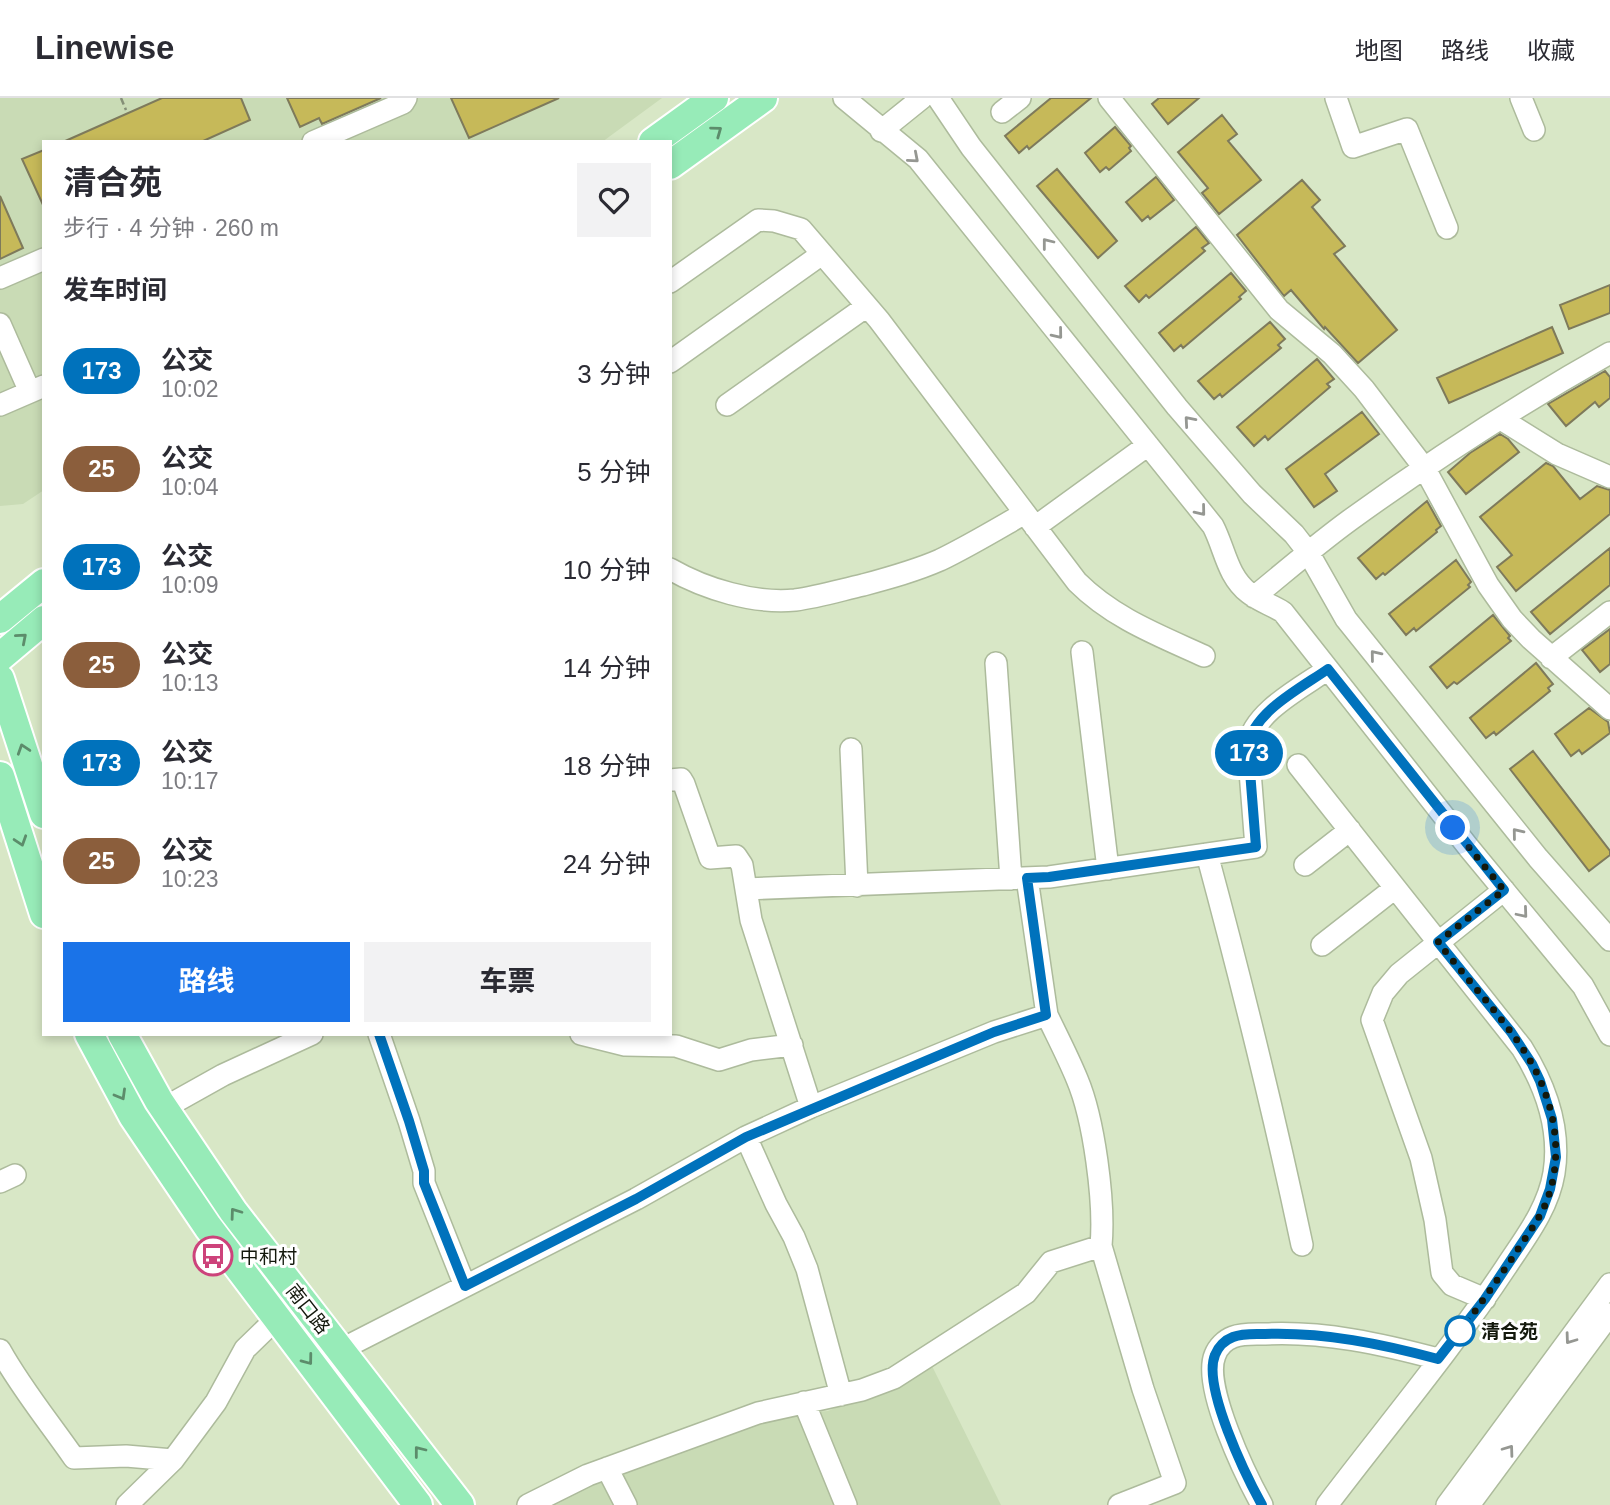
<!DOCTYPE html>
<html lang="zh">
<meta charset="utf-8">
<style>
:root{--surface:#fff;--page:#f2f2f3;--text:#2b2b33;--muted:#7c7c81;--line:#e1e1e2;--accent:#1a73e8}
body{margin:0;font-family:Arial,"Noto Sans SC",sans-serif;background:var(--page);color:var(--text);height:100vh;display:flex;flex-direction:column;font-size:26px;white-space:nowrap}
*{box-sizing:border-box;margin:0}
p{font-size:23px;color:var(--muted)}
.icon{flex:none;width:38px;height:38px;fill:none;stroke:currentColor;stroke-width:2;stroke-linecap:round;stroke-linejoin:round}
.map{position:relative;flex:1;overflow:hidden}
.drawer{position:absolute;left:42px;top:42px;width:630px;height:896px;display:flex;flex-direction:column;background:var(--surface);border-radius:0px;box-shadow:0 4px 10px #0003}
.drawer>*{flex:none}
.badge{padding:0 14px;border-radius:23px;font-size:24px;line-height:46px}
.you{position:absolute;width:35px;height:35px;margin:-18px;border:5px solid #fff;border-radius:50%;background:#1a73e8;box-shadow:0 0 0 10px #1a73e833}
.map>.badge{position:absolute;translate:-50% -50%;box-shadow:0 0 0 4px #fff}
h2{padding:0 21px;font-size:26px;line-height:63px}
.round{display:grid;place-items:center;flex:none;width:74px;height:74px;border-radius:0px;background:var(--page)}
.overview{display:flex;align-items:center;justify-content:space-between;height:119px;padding:0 21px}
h1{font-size:33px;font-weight:700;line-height:52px}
.button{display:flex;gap:14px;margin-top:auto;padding:14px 21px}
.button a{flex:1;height:80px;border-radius:0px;background:var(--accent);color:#fff;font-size:28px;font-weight:700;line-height:80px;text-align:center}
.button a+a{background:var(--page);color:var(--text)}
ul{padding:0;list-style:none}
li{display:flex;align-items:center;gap:21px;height:98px;padding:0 21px}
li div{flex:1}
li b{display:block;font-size:26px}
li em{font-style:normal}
li .badge{min-width:77px;font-weight:700;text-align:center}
header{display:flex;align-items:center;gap:42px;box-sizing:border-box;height:98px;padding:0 35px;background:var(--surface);border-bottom:2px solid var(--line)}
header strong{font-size:33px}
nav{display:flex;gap:38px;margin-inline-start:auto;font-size:24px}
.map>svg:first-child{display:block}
.built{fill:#c9dbb5}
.building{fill:#c6b959;stroke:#7e7a5b;stroke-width:2}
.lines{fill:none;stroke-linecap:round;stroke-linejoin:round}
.minor-casing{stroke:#adbb9c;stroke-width:24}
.major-casing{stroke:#fff;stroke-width:32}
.path{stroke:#848f77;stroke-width:2.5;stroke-dasharray:7 3.5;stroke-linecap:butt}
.minor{stroke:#fff;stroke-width:21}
.major{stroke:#97ebb8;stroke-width:28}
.oneway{stroke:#5c8c6b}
.oneway2{stroke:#959792}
.line-casing{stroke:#fff;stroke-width:16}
.line{stroke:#0072bc;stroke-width:10}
.walk{stroke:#13180c;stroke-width:7;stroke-dasharray:0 12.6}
.stop-dot{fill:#fff;stroke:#0072bc;stroke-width:3.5}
.labels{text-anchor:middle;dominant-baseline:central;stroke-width:6;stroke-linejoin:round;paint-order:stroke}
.poi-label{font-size:19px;fill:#13180c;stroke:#fff;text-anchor:start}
.street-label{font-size:19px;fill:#13180c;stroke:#fff}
.stop-label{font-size:19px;font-weight:bold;fill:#13180c;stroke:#fff;text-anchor:start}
</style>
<header>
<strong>Linewise</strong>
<nav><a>地图</a><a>路线</a><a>收藏</a></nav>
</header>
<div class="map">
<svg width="1610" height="1407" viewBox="0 0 1610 1407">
<rect width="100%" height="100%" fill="#d8e7c6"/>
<path class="built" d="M0,0h662l-60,44h-558v348l-21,14 -23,2z
M932,1268l69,139h-459l54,-27 184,-63 48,-4z"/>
<path class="building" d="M162,0h79l9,22 -49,22h-138z
M287,0h94l-59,26 -3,-6 -19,9z
M451,0h108l-90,40z
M1051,0h40l-62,51 -2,-3 -8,7 -14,-17z
M1159,0h40l-31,26 -16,-20z
M1222,17l15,19 -9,7 33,39 -42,34 -17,-21 6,-5 -30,-36z
M1115,29l16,19 -2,2 2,3 -22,19 -3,-3 -6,5 -15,-19z
M44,52v57l-22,-48z
M1057,71l60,72 -19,17 -61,-72z
M1156,79l18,23 -24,19 -2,-3 -6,5 -16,-19z
M1302,82l18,20 -8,7 33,39 -11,8 63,76 -39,33 -33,-36 -1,2 -33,-39 -7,6 -47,-61z
M0,98l23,52 -23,11z
M1196,129l13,16 -7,5 3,3 -56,47 -3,-3 -7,7 -14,-16z
M1231,175l15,18 -7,6 2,2 -58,49 -2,-3 -7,6 -15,-18z
M1610,187v28l-41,16 -9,-24z
M1270,224l15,17 -7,6 3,3 -59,49 -2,-3 -6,5 -16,-18z
M1552,229l11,26 -114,50 -12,-25z
M1317,261l17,20 -7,5 3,3 -62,53 -3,-4 -11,10 -17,-19z
M1605,273l5,6v21l-11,9 -4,-5 -29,24 -18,-22z
M1362,314l17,22 -54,40 12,17 -23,16 -28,-38z
M1500,336l8,5 11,13 -53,42 -18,-22 22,-19z
M1546,365l7,3 27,33 17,-13 13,4v24l-94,77 -19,-24 15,-12 -32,-38z
M1427,403l14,25 -5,4 1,2 -52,43 -2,-2 -7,6 -18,-21z
M1610,450v37l-60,49 -19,-22z
M1456,462l15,22 -3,3 2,2 -54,44 -2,-3 -8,7 -17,-21z
M1493,517l17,21 -2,2 3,3 -54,43 -3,-2 -7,6 -17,-21z
M1610,531v35l-10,8 -18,-22z
M1536,565l17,21 -5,4 2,3 -54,44 -2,-3 -8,6 -16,-20z
M1589,610l19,14 2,11 -28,21 -3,-4 -8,6 -16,-22z
M1533,653l77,100v4l-21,16 -79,-102z"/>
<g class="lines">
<defs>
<path id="minor" d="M844,0l74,61 295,367c12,23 14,50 36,67 10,8 23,12 34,19l186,236 114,138 27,49
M938,0l33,49 206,260 75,87 42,40 14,18 38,67 192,239 72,82
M1109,0l170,212 53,44 32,35 61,80 63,116 24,34 19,20 79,70
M1336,0l17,49 54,-18 40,99
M1521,0l13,32
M1002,14l18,-14
M881,33l41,-33
M313,44l90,-39 3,-5
M0,180l44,-19
M670,184l88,-62 16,1 27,8 78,91 198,262c36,36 81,53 127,74
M0,226l30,68
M670,264l152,-108
M0,307l44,-19
M727,307l140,-99
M1501,321l56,35 53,23
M1035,429l113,-82
M670,471c35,20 84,35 125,31 23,-3 46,-10 68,-15 26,-7 52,-14 77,-25 29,-14 57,-31 85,-47
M1254,499c32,-26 63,-53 96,-77 83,-60 171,-117 260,-167
M1082,554l26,217
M1551,560l59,-46
M996,565l15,216
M851,651l6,137
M1298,667l224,283c23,37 39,81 32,125 -6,36 -29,65 -48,94 -55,83 -119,159 -179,238
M1207,756c35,130 67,259 95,391
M1305,767l45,-35
M746,791l303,-12 207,-30 -8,-101c5,-34 53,-58 80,-77
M1322,847l73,-57
M1047,917c10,21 21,42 30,64 17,40 28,123 24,167l42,143 32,94 -56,22
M379,936l30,87 15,50v12l41,103
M581,936l44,11 51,1 43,14 32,-10 41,-5
M811,1009l183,-75 53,-17 -20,-137
M164,1010l59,-33 89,-41
M746,1039l30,67 18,33 13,32 34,126
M0,1084l15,-7
M1485,1201l-33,-14 -10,-12 -7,-53 -14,-62 -49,-138 11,-27 16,-19 105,-84
M0,1252c21,38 49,72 74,108l52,-2 47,4
M340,1252l296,-151 110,-62 65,-30 -60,-187 -9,-55 -6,-9 -26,2 -26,-74 -3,-5 -11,1
M804,1304l42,103
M607,1370l19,37
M127,1407l46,-45 43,-58 29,-53 31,-30
M528,1407l60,-30 170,-62 104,-23 32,-12 132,-85 25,-31 50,-16
M1262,1407c-16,-29 -60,-119 -47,-150 3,-8 10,-15 18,-18 10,-4 22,-3 32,-3 59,-3 117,10 173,25
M1447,1407l163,-221
M1469,1407l141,-191"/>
<path id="major" d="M653,44l61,-44
M670,67l93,-67
M0,521l44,-36
M0,559l44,-37
M0,581l44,135
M0,678l44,138
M89,936l44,82 75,111 210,278
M122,936l37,67 74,110 227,294"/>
</defs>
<use href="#minor" class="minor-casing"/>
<use href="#major" class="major-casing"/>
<path class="path" d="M121,0l5,12"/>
<use href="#minor" class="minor"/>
<use href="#major" class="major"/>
</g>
<defs><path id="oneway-chevron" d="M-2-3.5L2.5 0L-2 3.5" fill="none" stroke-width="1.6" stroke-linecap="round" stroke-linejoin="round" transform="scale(1.75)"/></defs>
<g class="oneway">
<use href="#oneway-chevron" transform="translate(717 33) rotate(-36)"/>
<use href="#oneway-chevron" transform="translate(22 540) rotate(-41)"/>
<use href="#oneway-chevron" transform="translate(23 651) rotate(-108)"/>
<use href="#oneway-chevron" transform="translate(21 743) rotate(72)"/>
<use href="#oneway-chevron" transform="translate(121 997) rotate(60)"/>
<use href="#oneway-chevron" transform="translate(235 1115) rotate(-126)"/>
<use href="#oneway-chevron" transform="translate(308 1262) rotate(53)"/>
<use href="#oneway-chevron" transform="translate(419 1353) rotate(-128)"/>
</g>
<g class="oneway2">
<use href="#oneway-chevron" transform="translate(914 60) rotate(41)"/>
<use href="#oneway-chevron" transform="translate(1047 145) rotate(-128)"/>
<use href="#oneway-chevron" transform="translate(1058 236) rotate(51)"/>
<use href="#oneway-chevron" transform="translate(1189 323) rotate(-131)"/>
<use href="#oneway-chevron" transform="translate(1201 413) rotate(51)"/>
<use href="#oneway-chevron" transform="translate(1375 557) rotate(-129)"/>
<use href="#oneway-chevron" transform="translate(1517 735) rotate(-129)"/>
<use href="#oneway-chevron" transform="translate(1523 815) rotate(50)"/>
<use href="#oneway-chevron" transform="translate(1570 1241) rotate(126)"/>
<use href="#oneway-chevron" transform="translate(1509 1352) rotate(-54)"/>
</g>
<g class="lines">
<defs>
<path id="line" d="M379,936l30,87 15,50v12l41,103 171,-87 110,-62 248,-105 52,-17 -19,-137 22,-1 207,-30 -8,-101c5,-34 53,-58 80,-77l176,221 -66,52 73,90 21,32 8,17 12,38 4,38 -6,32 -10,27 -55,83 -47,60c-56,-15 -114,-27 -173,-25 -10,0 -22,-1 -32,3 -8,3 -15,10 -18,18 -13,31 31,121 47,150"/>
</defs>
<use href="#line" class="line-casing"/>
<use href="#line" class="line"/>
<path class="walk" d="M1453,730l51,62 -66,52c27,35 58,68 83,104 31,45 46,104 25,157 -8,19 -22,36 -33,54 -19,28 -38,55 -59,82l6,-8"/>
</g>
<defs>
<symbol id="bus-ring" viewBox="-11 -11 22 22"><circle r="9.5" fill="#fff" stroke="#cd437b" stroke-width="1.5"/><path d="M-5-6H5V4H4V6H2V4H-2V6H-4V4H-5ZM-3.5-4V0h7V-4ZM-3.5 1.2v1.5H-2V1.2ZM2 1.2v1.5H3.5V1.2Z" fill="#cd437b"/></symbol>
</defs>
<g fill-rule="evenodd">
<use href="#bus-ring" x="191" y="1136" width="44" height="44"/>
</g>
<circle class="stop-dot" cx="1460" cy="1233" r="14"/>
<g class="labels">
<g class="poi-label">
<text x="240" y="1158">中和村</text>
</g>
<g class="street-label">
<text transform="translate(308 1211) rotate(52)">南口路</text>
</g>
<g class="stop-label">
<text x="1481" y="1233">清合苑</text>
</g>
</g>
</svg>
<div class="you" style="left:1453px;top:730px"></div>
<b class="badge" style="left:1249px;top:655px;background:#0072bc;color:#fff">173</b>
<section class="drawer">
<div class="overview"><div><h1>清合苑</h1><p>步行 · 4 分钟 · 260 m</p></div><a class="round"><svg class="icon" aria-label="heart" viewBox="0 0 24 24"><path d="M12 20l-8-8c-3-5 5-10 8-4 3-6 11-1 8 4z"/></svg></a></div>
<h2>发车时间</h2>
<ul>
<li><span class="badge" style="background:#0072bc;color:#fff">173</span><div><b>公交</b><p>10:02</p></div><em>3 分钟</em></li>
<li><span class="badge" style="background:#8b5e3c;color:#fff">25</span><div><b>公交</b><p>10:04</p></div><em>5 分钟</em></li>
<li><span class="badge" style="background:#0072bc;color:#fff">173</span><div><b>公交</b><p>10:09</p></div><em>10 分钟</em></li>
<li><span class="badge" style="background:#8b5e3c;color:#fff">25</span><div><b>公交</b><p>10:13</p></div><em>14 分钟</em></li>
<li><span class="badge" style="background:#0072bc;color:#fff">173</span><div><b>公交</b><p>10:17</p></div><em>18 分钟</em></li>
<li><span class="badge" style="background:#8b5e3c;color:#fff">25</span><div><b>公交</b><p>10:23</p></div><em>24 分钟</em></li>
</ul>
<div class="button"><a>路线</a><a>车票</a></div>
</section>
</div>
